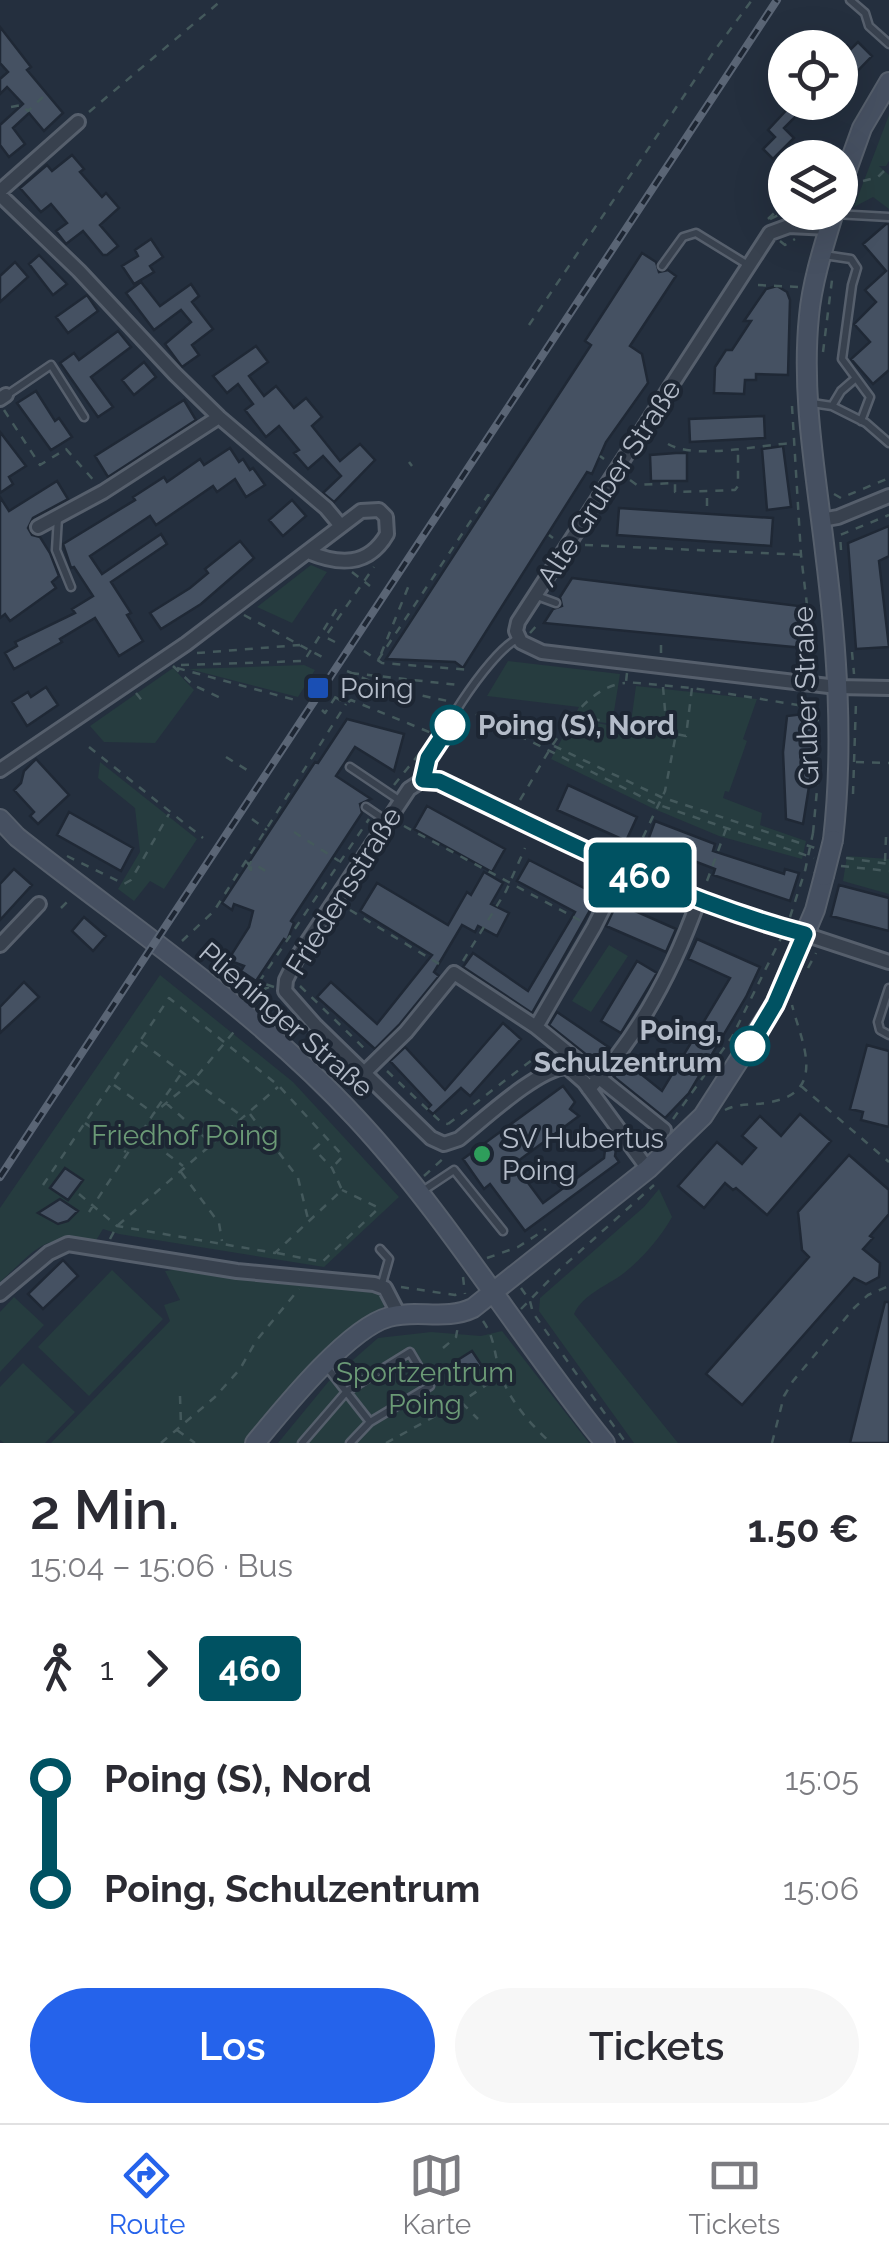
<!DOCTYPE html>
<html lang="de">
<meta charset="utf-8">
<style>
:root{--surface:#fff;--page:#f7f7f7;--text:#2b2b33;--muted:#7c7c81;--line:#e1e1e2;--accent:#2563eb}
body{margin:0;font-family:Raleway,sans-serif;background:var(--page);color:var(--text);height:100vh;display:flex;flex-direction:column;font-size:38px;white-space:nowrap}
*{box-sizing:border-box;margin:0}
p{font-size:32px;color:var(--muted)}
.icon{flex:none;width:55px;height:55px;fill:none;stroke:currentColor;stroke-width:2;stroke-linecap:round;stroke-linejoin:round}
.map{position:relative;height:1443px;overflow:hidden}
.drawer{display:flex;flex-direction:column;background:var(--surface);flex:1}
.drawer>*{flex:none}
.badge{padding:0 20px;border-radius:8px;font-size:35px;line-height:65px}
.tools{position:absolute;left:768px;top:30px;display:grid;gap:20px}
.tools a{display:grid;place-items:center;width:90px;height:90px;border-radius:50%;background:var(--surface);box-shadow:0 10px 40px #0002;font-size:50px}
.map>.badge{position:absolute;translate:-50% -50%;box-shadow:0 0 0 5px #fff}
.legs{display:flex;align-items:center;gap:15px;height:110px;padding:0 30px;font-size:32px}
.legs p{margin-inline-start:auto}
.summary{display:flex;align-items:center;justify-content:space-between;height:170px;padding:0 30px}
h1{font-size:55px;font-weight:600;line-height:75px}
.cta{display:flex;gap:20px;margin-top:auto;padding:20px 30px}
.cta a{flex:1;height:115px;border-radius:60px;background:var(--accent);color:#fff;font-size:40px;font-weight:600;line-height:115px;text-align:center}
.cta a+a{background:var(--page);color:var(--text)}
ul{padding:0 30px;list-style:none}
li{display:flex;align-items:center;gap:35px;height:110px;font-size:38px}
li i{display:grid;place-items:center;width:15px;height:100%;margin:0 12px;background:currentColor}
li i::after{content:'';width:25px;height:25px;margin:-12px;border:8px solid;border-radius:50%;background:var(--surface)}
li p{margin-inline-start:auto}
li:first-child i{background:linear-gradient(#0000 50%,currentColor 0)}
li:last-child i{background:linear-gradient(currentColor 50%,#0000 0)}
.menu{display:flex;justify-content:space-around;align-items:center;height:140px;border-top:2px solid var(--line);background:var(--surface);font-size:28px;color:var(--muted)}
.menu a{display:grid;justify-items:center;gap:5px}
.menu .current{color:var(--accent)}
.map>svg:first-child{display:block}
.green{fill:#263c3f}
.building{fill:#455162;stroke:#1f2835;stroke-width:2.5}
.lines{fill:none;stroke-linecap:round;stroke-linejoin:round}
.lane-casing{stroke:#565f6c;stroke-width:11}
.street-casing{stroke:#565f6c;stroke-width:18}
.secondary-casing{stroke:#565f6c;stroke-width:22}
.path{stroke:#44595c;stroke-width:2.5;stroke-dasharray:8 8;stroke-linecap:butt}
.lane{stroke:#38414e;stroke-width:6}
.street{stroke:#38414e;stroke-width:12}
.secondary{stroke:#465061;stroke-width:18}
.rail-casing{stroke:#5a6575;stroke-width:8}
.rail{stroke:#1d2633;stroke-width:4;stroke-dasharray:11;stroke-linecap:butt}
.secondary-bridge-casing{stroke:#565f6c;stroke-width:22;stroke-linecap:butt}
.path-bridge{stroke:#44595c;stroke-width:2.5;stroke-dasharray:8 8;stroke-linecap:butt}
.secondary-bridge{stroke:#465061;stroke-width:18}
.line-1-casing{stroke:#fff;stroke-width:22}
.line-1{stroke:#005262;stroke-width:15}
.transit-dot{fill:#1a4fb4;stroke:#1d2633;stroke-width:4}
.stop-1-dot{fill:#fff;stroke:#005262;stroke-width:5}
.leisure-dot{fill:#2e9e5b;stroke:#1d2633;stroke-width:4}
.labels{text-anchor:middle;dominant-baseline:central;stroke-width:8;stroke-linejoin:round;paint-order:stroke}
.street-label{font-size:28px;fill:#b4bcc9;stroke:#1d2633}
.poi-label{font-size:28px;fill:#b4bcc9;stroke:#1d2633;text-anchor:start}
.stop-label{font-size:28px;font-weight:bold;fill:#b4bcc9;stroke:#1d2633;text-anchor:start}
.park-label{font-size:28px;fill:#6b9a76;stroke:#1d2633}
</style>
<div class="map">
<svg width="889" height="1443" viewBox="0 0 889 1443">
<rect width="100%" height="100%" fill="#242f3e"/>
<path class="green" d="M889,115v46l-3,5h-7l10,9v34l-16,-12 -19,10z
M311,565l16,7 -35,51 -35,-16z
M508,661l112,13 -8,50 -33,-5 51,11 6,-44 121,13 -14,40 4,2 -18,51 -4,-1 -2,7 39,15 -2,12 46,16 -4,18 -83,-23 -67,-28 -101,-49 28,-52 -92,-11z
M304,665l11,5 -17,27 -109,-28z
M173,668l21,22 -39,53 -51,-1 -14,-16z
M100,762l97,77 -33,50 -14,-8 -16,20 -16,-12 22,-37 -5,-44 -37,-30z
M847,856l42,3v35l-46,-13z
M609,945l19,11 -37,56 -19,-11z
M160,975l133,107 106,115 -75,70 -205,-33 -16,-5 -8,13c-53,-9 -58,7 -95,40v-74z
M659,1189l13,28c-12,21 -29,41 -48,56 -17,13 -41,21 -50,41l104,129h-44l-95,-132 1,-13 104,-91z
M187,1268l183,20 11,5 4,10 -3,7c-45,23 -101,94 -136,133h-195l119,-122 -6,-16 16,-5 -15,-29z
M112,1270l51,49 -74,77 -51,-49z
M14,1297l30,28 -44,47v-60z
M502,1331l87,112h-311l51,-62 49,-43 53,-6 50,4z
M23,1363l52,49 -30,31h-41l-4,-3v-53z"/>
<path class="building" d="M0,27l31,40 -4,3 36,43 -19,18 -15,-18 -16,15 12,16 -16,13 -9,-12v-20l23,-21 -16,-17 -7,7v-15l8,-7 -8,-9z
M858,42l14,14 -32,33v-36l7,-8 4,4z
M794,102h33l-16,17 -9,-9 -18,18 10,10 -21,21 -10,-10 12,-12 -7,-7z
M72,155l12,14 -4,3 22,25 4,-4 13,15 -19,17 18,21 -11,9h-4l-20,-24 -17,13 -10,-13 11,-8 -16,-19 -10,8 -21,-24 27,-23 5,6z
M886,224h3v146l-16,14 -22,-25 19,-17 -16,-18 22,-22 -11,-12 21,-19 -23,-27z
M151,239l12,18 -13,9 4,6 -20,12 -12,-18 16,-10 -3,-6z
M642,253l14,9 3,10 9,-2 8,6 -46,70 12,8 6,29 -42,59 -14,32 -5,-2 -124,196 -8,-6 -69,-3 205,-314 -6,-4z
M39,255l28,29 -14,11 -24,-31z
M15,262l13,15 -28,25v-26z
M141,282l19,24 31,-22 8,12 -7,6 21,27 -21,16 7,10 -17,12 -17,-23 26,-22 -10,-12 -27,20 -28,-37z
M777,286l10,6 3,8 -2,75 -32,-1v6h-11l-1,14 -30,-1 1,-26 11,-17h6l19,-29h-7l22,-32z
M87,295l11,16 -30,22 -12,-16z
M118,331l13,16 -40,30 22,30 -15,10 -38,-54 14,-10 5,7z
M256,346l12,16 -19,14 15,20 12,-10 18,22 12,-10 16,19 -10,9 28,35 20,-17 15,16 -41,42 -11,-9 18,-17 -18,-20 -15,13 -14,-16 5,-3 -20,-24 -13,11 -21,-27 8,-6 -15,-20 -11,9 -14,-17z
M144,362l12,15 -22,18 -12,-15z
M36,391l19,30 4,-3 13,19 -21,13 -34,-47z
M184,400l12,20 -88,57 -13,-21z
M764,416l1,22 -75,4 -1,-23z
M0,432l26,34 -17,11 4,7 -13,9z
M783,446l8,61 -24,3 -5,-61z
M230,448l9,14 4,-3 7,11 3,-2 12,17 -19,12 -11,-18 -18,13 -4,-6 -57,39 -6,-9 -60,40 12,18 59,-40 6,10 -56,38 20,31 -4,2 16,26 -24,15 -24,-38 -35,21 2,3 -48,27 -9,-16 12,-7 -2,-4 60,-29 -3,-4 21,-13 -19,-29 -3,1 -8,-24 72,-44 -2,-3 31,-20 3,5 33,-23 4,6z
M676,453h11v28h-36l-1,-26z
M57,481l11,18 -35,19 -5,10 4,7 8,2 10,16 9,23 -7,6 4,6 -46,33 -5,-7 -5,4v-121l9,14z
M292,500l14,16 -23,20 -14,-16z
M619,508l154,10 -2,28 -154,-11z
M889,526v30l-10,5 10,86 -33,2 -8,-106z
M240,541l14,17 -53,46 -40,25 -11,-16 40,-25 18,-15 -3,-4z
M572,578l227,28 5,42 -260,-25 9,-14 9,-3 -2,-9z
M46,687l12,18 -31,21 -15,-24 16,-10 3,5z
M812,713v55l-9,56 -17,-5 -3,-67 4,-36z
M347,719l57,15 -10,37 -39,-24 -11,17 -8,12 35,23 -11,5 2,9 -71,108 3,2 -7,18 -3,-2 -28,42 -15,-10 3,-5 -16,-6 21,-33 4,-16 -19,-7 -2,6 -10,-7 93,-141 3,1z
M36,759l33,36 -31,29 -8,-8 4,-4 -20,-22 7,-7 3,-12z
M568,785l69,32 -11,24 -69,-31z
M427,806l78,43 -13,23 -78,-43z
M69,812l64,36 -12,23 -64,-36z
M655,821l60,23 -2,7 71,23 1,-5 14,4 -9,28 -77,-26 2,-6 -68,-26z
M529,860l59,30 2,-2 8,8 -66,117 -69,-46 10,-14 55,38 47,-79 -58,-31z
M14,869l18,16 -32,35v-36z
M484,872l19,11 -12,21 18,9 -12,23 -19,-10 -3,6 -13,-7 -28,47 5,4 -40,49 -24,24 -58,-52 14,-15 46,42 55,-69 -72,-44 17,-28 71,42 19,-33 4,3z
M839,885l50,13v33l-58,-15z
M617,903l59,26 -10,23 -60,-26z
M84,917l22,19 -13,15 -21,-20z
M697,939l63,28 -14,30 -57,96 -24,25 -51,-41 12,-15 36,29 68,-113 -42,-19z
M637,961l20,12 -36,60 -20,-12z
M24,982l15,15 -39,36v-26z
M557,1012l53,36 -12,16 -49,-39z
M503,1023l18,16 -51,57 -9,-8 -28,26 -6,-5 4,-4 -41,-44 15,-14 40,43z
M867,1045l22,6v76l-28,-7 2,-8 -13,-3z
M563,1086l12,16 -5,7 9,7 -65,48 29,39 61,-45 2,-17 11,3 -2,12 4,6 -94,69 -35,-47 -6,5 -21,-30z
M800,1114l31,27 -64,74 -31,-27 -3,2 -8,-7 -21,25 -26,-22 39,-44 25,22 14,-16 -14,-12 18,-20 21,20z
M849,1155l40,35v24l-19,22 3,2 -10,11 17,14 -1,14 -13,7 -12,-6 -112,127 -36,-31 103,-117 -7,-7 -4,-38z
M65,1168l18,12 -15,20 -18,-12z
M60,1199l18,12 -10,10 -10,3 -20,-11z
M63,1260l15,16 -35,33 -15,-15z
M885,1302h4v141h-39z
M472,1351l10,15 -27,17 -10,-15z"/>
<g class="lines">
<defs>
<path id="lane" d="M850,0l15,13 4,13 20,18
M835,214l54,3
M824,255l27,4 6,9 -5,17 -10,74 28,38 -9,24
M662,266l21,-29 13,-4 52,32
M7,395l44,-30 33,52
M812,403l20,3 34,17 23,20
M832,406l9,-15 15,-13
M58,517l-2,33 15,37
M537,596l19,7
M350,767l49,33
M423,779c7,-34 64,-124 94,-140
M366,807l19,13
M889,988l-11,34 2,8 9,5
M421,1192l33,-22 49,61
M380,1249l9,10 -8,28
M326,1366l44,56
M302,1443l45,-52 63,-39 20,34 -60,36 -20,21"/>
<path id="street" d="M0,191l78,-69
M0,195l79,76 96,103 44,43 107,91 15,18
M829,228l-40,-2 -19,7 -252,389 -2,9 5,11 21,10 295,35 52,1
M0,399l6,-4
M821,520l17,-3 51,-21
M38,527l65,-35 116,-75
M0,770l186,-126 175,-133 18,-1 7,7 1,17c-19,33 -48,31 -79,18
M0,945l39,-41
M536,1027l128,103
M364,1073l42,-41 48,-59 82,54 58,-100 29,-58
M589,1089c50,-53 86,-123 110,-190
M648,1169l-64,-87 -17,-15c-29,1 -84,53 -108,72l-15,5 -13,-6 -116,-113 -30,-34 1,-11 12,-24 111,-167 14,-9 16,1 184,88 85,33 181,60
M0,1294l49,-41 19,-9 169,27 137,13 11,4 14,27"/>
<path id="secondary" d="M848,167l14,-39 27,-46
M0,819l17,18c115,91 239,173 339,281 93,100 163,219 249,325
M833,840c11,-95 4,-193 -8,-288 -9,-78 -24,-157 -16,-236 3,-34 15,-71 25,-104
M255,1443c28,-34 93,-115 134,-126 28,-8 57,4 84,-9l175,-139 55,-53 72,-112 40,-94 9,-34"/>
</defs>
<use href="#lane" class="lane-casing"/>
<use href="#street" class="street-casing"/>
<use href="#secondary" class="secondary-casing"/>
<path class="path" d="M11,107l10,-2 7,6 18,-17
M89,112l133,-112
M863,181l15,-4 11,-11
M768,219l17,-16
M770,219l15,-7
M780,241l5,4 10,-6
M758,285l41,2
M529,325l186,-275 37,-50
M823,352l9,-72
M792,406l9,149 14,117
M4,410l36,55 26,-16 30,34
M668,444c28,16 91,1 124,-1
M600,456l4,3
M409,462l3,4
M630,480l7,5 38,-2v9l60,-2 3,-4v-36
M834,494l7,4 48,-20
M707,506v-12
M549,535l4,3
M585,545l222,10
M841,550l-1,-15 49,-20
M352,572l18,14
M244,615l80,43
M530,633l8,-9
M335,642l-10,-5 49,-70
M364,651l18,12 90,7
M852,652l2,22
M197,653l103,-8
M661,653v-9
M381,654l30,-74
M378,660l110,-165 5,3
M181,665l123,-4 32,-51 5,3
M173,666l20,19 30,14
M177,668l118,32
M347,671l42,18 59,12
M351,673l107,12
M627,673l-1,9 66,6 125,20
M663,687l4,46
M136,693l8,10
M335,697l11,7 5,-4 83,34
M322,710l3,3 25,-38
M476,714l180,90 158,54
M576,716l100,18
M554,746l107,51 154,51
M89,747l114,91
M226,757l21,13
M856,762l33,1
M394,785l30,-37
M853,794l3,-92
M520,800c24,-38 57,-113 105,-117
M252,819l15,11
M404,826l179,96
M294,832l45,29
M813,833l4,-43 1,-90
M636,852l29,-61 11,-57 10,2 6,-48
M67,856l57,28 7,-4 38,-66
M846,858l43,6
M885,861l1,-24
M247,862l2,3 2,-3 16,10
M841,866l48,5
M248,867l3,3v-5
M707,881l22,-60
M61,908l10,-10
M350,910l94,57
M790,917l15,-46
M182,941l32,-30 132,-207
M463,961l43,-70 19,-43
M808,968l8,-15
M300,986l67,65
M274,987l-15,-5 110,-163
M249,996l20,-9
M141,1042l102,75
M387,1071l55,52 6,1
M114,1085l38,27
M801,1086l88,76
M166,1103l45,40
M157,1108l24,-34
M725,1110c16,-8 29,-4 46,-8 57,-11 30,-61 21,-97
M250,1114l48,64 10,41
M673,1119l59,-82 49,-99
M85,1123l41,29
M448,1124l97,-74
M141,1134l42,32
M181,1172l38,51 3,18
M424,1176l23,-21
M43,1185l126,-187 110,88 64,70 -11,12
M79,1194l38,32 158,27 67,-63 -10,-22 -18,-19 12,-11
M89,1212l65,-99 39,-32 44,-53
M110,1239l7,-13 161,-139
M277,1253l45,9 57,-54 -37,-18
M487,1258l31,-11 28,-18
M463,1277l2,17
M401,1287l54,8 7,-3
M521,1288l9,13 3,12 93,130
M521,1309l37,-38 96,-86
M483,1321c12,17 11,32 17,52 9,27 30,51 51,70
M443,1348l13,-11 2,-11
M180,1396l1,29
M462,1403l16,16
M177,1430l18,13
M161,1443l54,-46 25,-28 16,-28 43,-52
M386,1443l75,-41 40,-27
M772,1443l12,-47 9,-15 61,-73 14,-13 21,-9"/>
<use href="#lane" class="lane"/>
<use href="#street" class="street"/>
<use href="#secondary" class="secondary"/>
<defs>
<path id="rail" d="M0,1177l777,-1177"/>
</defs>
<use href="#rail" class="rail-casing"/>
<use href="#rail" class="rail"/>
<defs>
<path id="secondary-bridge" d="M840,189l8,-22
M824,876l9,-36"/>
</defs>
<use href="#secondary-bridge" class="secondary-bridge-casing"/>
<path class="path-bridge" d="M805,871l8,-38"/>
<use href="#secondary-bridge" class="secondary-bridge"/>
</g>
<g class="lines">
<defs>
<path id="line-1" d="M450,725l-22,33 -5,22 16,1c119,57 238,119 366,153l-30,70 -25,42"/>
</defs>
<use href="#line-1" class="line-1-casing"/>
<use href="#line-1" class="line-1"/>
</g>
<rect class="transit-dot" x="306" y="676" width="24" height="24" rx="5"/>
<g class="stop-1-dot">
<circle cx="450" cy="725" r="18"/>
<circle cx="750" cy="1046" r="18"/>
</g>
<circle class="leisure-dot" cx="482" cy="1154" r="10"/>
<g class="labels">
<g class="street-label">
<text transform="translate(609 483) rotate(-57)">Alte Gruber Straße</text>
<text transform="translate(806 696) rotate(-92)">Gruber Straße</text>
<text transform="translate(344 891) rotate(-58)">Friedensstraße</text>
<text transform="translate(286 1020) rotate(41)">Plieninger Straße</text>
</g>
<g class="poi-label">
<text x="340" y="688">Poing</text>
<text x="502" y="1138">SV Hubertus<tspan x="502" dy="32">Poing</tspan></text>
</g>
<g class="stop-label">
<text x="478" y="725">Poing (S), Nord</text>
<text x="722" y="1030" text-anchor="end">Poing,<tspan x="722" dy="32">Schulzentrum</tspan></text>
</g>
<g class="park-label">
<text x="185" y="1135">Friedhof Poing</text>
<text x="425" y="1372">Sportzentrum<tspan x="425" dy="32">Poing</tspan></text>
</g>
</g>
</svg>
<div class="tools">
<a><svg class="icon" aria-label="locate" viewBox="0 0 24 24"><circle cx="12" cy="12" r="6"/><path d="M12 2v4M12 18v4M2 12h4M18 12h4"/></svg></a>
<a><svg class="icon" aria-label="layers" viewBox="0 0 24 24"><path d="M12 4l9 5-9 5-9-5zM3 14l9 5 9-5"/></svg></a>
</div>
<b class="badge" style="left:640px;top:875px;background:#005262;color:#fff">460</b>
</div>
<section class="drawer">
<div class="summary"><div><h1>2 Min.</h1><p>15:04 – 15:06 · Bus</p></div><b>1.50 €</b></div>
<div class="legs"><svg class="icon" aria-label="walk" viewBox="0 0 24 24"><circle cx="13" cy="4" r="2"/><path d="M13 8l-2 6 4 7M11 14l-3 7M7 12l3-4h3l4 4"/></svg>1<svg class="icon" aria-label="forward" viewBox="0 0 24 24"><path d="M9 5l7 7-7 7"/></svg><b class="badge" style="background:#005262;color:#fff">460</b></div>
<ul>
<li><i style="color:#005262"></i><b>Poing (S), Nord</b><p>15:05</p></li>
<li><i style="color:#005262"></i><b>Poing, Schulzentrum</b><p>15:06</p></li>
</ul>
<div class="cta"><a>Los</a><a>Tickets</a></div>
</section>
<nav class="menu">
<a class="current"><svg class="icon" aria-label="directions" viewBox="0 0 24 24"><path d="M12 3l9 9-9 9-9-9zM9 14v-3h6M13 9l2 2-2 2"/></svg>Route</a>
<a><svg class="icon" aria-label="map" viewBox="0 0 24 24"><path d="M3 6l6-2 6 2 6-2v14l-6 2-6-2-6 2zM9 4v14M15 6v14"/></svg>Karte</a>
<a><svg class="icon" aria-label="tickets" viewBox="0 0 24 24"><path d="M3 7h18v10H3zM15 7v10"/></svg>Tickets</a>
</nav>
